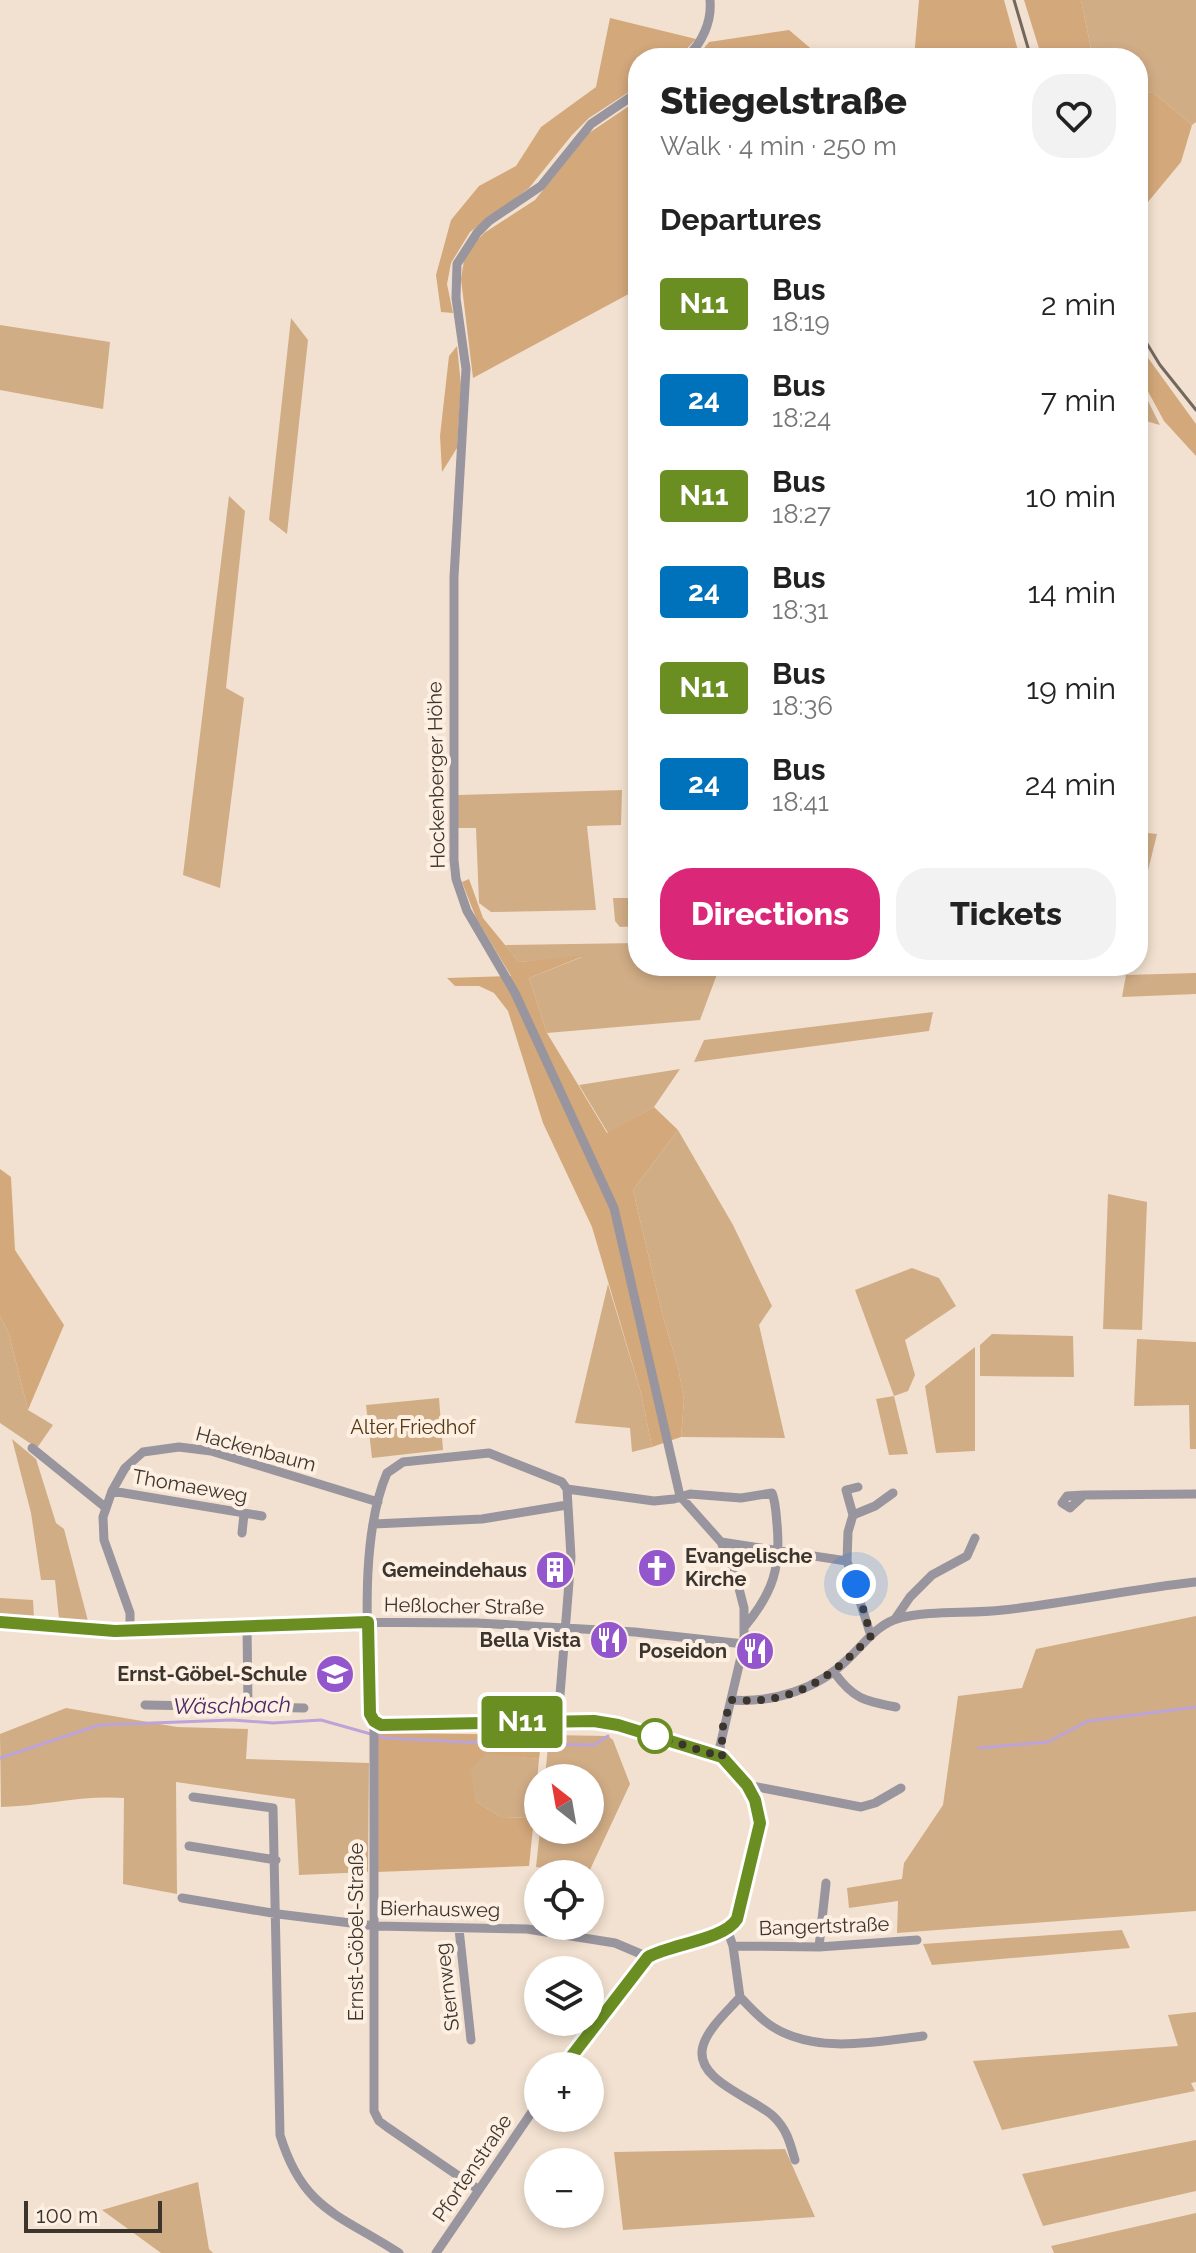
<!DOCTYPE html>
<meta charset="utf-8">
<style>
:root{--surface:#fff;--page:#f2f2f2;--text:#222;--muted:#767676;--accent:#db2777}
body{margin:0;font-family:Raleway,sans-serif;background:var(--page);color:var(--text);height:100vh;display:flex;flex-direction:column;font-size:30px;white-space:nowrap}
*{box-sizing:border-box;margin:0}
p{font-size:26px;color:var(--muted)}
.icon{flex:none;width:44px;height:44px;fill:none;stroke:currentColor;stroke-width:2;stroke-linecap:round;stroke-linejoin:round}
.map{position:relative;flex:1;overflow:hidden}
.drawer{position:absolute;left:628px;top:48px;width:520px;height:928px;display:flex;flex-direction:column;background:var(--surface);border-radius:32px;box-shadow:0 4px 12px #0003}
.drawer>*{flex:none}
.badge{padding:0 16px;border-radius:6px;font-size:28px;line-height:52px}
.needle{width:52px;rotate:329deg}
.fabs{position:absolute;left:524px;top:1764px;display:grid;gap:16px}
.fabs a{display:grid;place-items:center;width:80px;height:80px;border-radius:50%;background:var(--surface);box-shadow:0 4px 12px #0003;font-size:40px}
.scale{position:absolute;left:24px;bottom:20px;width:138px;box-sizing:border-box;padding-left:8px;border:4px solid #3c352e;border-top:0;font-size:22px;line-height:28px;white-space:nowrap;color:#3c352e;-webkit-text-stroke:6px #fdefe1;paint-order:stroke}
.you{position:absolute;width:40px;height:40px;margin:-20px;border:6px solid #fff;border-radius:50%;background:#1a73e8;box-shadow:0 0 0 12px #1a73e833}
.map>.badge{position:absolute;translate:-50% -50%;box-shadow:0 0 0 4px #fff}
h2{padding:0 32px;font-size:30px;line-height:72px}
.round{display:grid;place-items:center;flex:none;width:84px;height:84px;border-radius:32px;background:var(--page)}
.overview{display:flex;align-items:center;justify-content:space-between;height:136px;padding:0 32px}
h1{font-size:38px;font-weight:800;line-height:60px}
.button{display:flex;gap:16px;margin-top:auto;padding:16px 32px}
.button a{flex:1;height:92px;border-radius:32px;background:var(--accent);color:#fff;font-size:32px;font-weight:800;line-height:92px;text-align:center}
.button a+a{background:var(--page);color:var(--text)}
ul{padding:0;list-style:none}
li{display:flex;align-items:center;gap:24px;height:96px;padding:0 32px}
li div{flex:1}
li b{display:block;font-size:30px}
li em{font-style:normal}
li .badge{min-width:88px;font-weight:700;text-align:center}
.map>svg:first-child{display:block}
.green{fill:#d1ad86}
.forest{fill:#d3a87b}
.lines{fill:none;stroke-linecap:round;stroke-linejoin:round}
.stream{stroke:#bca4d8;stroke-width:3}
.minor{stroke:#99959e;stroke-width:9}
.rail{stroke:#72685e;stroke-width:3}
.line-casing{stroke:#fff;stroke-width:18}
.line{stroke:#6b8e23;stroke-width:12}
.walk{stroke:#3c352e;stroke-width:8;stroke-dasharray:0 14.4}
.stop-dot{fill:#fff;stroke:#6b8e23;stroke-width:4}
.labels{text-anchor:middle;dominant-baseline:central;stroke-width:8;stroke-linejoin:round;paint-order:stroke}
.street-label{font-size:20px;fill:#3c352e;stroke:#fdefe1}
.park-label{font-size:20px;fill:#553814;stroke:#fdefe1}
.poi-label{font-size:20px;font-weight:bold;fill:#3c352e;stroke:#fdefe1;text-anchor:end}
.water-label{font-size:22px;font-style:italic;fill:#482766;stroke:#fdefe1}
</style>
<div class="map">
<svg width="1196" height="2253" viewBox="0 0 1196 2253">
<rect width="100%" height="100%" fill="#f2e1d0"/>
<path class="green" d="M1081,0h115v122l-4,3 -39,-33 -15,2v-36h-45z
M291,318l17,22 -21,194 -18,-14z
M0,325l110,17 -7,67 -103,-19z
M1138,380v1l22,44 -22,-6z
M229,496l16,15 -19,177 18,10 -24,190 -37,-13z
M622,790l-1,35 -34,1 9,84 -105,2 -12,-9 -3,-75h-19l1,-33z
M1138,832l19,2 -13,53 -6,1z
M638,898v28l-18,1 -5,-6 -2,-23z
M638,943v23h82l-20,54 -153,13 -18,-55 53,-21 -63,5 -14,-17z
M1196,973v21l-74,3 4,-22z
M933,1012l-4,19 -235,31 10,-22z
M680,1069l-26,38 -46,26 -29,-48z
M678,1130l55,95 39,81 -13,19 26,113 -104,-1 3,-37 -6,-33 -16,-54 -29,-123z
M1108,1194l39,8 -5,128 -39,-1z
M912,1268l27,10 17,28 -51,34 10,35 -7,16 -14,5 14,58 -19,1 -13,-56 18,-3 -39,-106z
M608,1284l33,109 11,54 -20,5 -2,-24 -55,-5z
M0,1316l9,18 19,76 25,15 -16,23 -37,-25z
M992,1334l81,2 1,41 -94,-1v-31z
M1137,1339l59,3v107h-6l-1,-44 -55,1z
M975,1347v104l-39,2 -11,-67z
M439,1398l4,52 -71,8 -6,-53z
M12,1439l24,20 20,64 8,6 24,92 -29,-2 -4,-39h-14l-10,-67z
M0,1598l33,2 1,18 -34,-1z
M1196,1616v295l-299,22 1,-32 -49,7 -2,-20 55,-9 2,-16 39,-58 15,-109 64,-8 14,-39z
M66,1708l111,19 71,2 -2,30 123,4 -1,109 -69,3 -4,-76 -119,-17 1,112 -54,-10 1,-86c-43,-3 -81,8 -123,9l-1,-73z
M549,1735l59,1 5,4 17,44 -42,90 -52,-7 4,-37h50v-52h-45z
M486,1753l53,6 -5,59 -33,-1 -24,-15 -8,-31z
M1122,1930l8,18 -198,17 -9,-21z
M1196,2012v70l-5,1 4,8 -193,39 -29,-69 205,-15 -10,-31z
M1196,2140v51l-153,35 -21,-52z
M785,2149l30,68 -192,13 -9,-78z
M198,2182l11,67 4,4h-52l-59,-43z
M1196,2213v40h-142l-3,-7z"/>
<path class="forest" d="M919,0h85l16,58h-106z
M1024,0h57l12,58h-51z
M610,18l86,21 -18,19h-40v28l-49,32 -17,17 -43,53 -59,44 -19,31 -4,21 6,29 -12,-1 -5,-37 15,-55 28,-34 37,-20 25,-39 55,-40z
M789,30l33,28h-126l13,-16z
M1153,92l39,33 -11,37 -43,52v-120z
M638,100v189l-165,89 -12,-99 3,-19 8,-14 12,-13 51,-33 54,-67z
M1138,344l58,80v32l-32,-35 -26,-48z
M457,346l4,39 -4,63 -15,24 -2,-36 9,-80z
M469,879l14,39 36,44 67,-7 -57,23 18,55 60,100 47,-26 24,23 -45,60 29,123 16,54 6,33 -3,37 -29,10 -11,-54 -49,-166 -49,-104 -35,-112 -14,-18 -15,-7h-24l-8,-8 64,-2 -35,-58 -14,-36z
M0,1169l11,8 4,73 49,75 -36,85 -19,-76 -9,-18z
M378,1733l164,2 -3,24 -53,-5 -16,17 7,31 24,15 33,1 -5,48 -152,6z"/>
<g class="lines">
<path class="stream" d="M979,1748l69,-6 40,-21 108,-14
M0,1758l99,-33 133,-5 41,3 48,-3 64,18 100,5 109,2 14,-9"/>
<path class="minor" d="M686,58c16,-15 26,-36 24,-58
M32,1448l73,59
M112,1491l150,25
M1084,1495l-14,13 -8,-5 5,-7 17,-1 112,-1
M853,1515l-7,-25 12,-3
M374,1524l108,-5 85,-14
M242,1533l2,-19
M721,1542l126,19
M895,1619l15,-22 22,-22 35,-19 8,-18
M0,1622l115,9 210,-9 152,1 158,9 109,12
M247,1625l1,82
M130,1630v-17l-26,-73 -1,-23 9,-26 13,-23 18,-16 36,-5 32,4 167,51
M871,1636l-24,-75 1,-29 5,-17 22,-9 18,-13
M834,1672c19,27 31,29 62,35
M731,1700c43,3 87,-11 117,-41 16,-15 30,-36 52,-41 31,-8 70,-4 103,-8 65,-7 128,-21 193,-28
M145,1705l159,3
M558,1720l13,-163 -4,-68
M374,1721l7,4 213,-4 24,4 104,32
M747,1785l114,22 14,-4 26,-15
M193,1797l80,11 7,327c23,75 59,79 119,118
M189,1846l87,14
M182,1898l96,16 97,12 152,3 88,14 33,14
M459,1929l12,111
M727,1929l6,17 7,51c-12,14 -32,31 -37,49 -10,34 51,52 70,70 14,13 17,27 22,44
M733,1946l86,1 98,-7
M819,1947l7,-64
M740,1997c10,10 20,22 33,30 44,27 101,15 150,9
M564,2066l74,-100c27,-25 65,-22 95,-41 14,-22 33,-104 21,-128 -9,-20 -31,-28 -34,-51l24,-102v-36l-8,-31 -15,-35 -41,-46 -66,-288 -99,-215 -48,-82 -11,-32 -2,-19v-283l12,-208 -10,-71 1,-34 20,-31 12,-12 52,-35 50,-62 47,-32
M479,2190l-92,-63 -8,-6 -5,-10v-390l-4,-7c-2,-71 -11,-176 17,-241l16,-11 86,-9 73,29 5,7 87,12 20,-2 16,-5 51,4 31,-5c4,10 4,21 5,31 4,43 -4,68 -31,101
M436,2253l102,-150"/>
<path class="rail" d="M1014,0l17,58
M1138,329l22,36 36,45"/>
</g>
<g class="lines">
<defs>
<path id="line" d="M0,1622l115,9 253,-9 2,92 4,7 7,4 213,-4 24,4 104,32 25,28 8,15 5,23 -23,96c-13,21 -66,25 -89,38l-84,109"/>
</defs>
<use href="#line" class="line-casing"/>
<use href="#line" class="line"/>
<path class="walk" d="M655,1736l67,21v-27l9,-30c64,5 98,-21 140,-64l-15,-52"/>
</g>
<defs>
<symbol id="church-disc" viewBox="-11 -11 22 22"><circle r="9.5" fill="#9456cc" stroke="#fdefe1"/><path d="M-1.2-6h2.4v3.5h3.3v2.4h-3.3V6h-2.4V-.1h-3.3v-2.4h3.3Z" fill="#fff"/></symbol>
<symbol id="building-disc" viewBox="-11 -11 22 22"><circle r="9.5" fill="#9456cc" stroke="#fdefe1"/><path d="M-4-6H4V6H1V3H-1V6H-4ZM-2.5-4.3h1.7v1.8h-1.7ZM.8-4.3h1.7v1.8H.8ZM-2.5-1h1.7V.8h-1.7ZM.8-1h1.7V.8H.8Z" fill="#fff"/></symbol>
<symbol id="restaurant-disc" viewBox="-11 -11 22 22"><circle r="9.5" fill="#9456cc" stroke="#fdefe1"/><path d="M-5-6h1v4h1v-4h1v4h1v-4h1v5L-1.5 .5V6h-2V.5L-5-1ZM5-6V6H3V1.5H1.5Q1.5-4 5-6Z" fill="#fff"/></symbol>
<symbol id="school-disc" viewBox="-11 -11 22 22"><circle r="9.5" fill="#9456cc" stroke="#fdefe1"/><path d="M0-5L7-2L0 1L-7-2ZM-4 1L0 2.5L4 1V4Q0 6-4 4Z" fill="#fff"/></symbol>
</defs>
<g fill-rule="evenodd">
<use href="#church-disc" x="635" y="1546" width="44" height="44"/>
<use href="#building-disc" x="533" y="1548" width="44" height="44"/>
<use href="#restaurant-disc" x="587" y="1618" width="44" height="44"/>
<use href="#restaurant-disc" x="733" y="1629" width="44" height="44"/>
<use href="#school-disc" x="313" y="1652" width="44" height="44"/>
</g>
<circle class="stop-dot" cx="655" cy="1736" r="16"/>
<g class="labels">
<g class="street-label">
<text transform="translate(436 775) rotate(-91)">Hockenberger Höhe</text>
<text transform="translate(256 1449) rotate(15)">Hackenbaum</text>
<text transform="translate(190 1486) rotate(10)">Thomaeweg</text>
<text transform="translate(464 1606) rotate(1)">Heßlocher Straße</text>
<text transform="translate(440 1909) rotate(1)">Bierhausweg</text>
<text transform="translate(824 1926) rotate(-2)">Bangertstraße</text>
<text transform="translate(356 1932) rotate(-90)">Ernst-Göbel-Straße</text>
<text transform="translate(447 1987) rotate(-97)">Sternweg</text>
<text transform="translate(472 2168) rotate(-56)">Pfortenstraße</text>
</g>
<g class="park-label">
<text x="413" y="1427">Alter Friedhof</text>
</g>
<g class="poi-label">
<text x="685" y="1556" text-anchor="start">Evangelische<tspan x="685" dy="23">Kirche</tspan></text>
<text x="527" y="1570">Gemeindehaus</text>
<text x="581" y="1640">Bella Vista</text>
<text x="727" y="1651">Poseidon</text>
<text x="307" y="1674">Ernst-Göbel-Schule</text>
</g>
<g class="water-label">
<text transform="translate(232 1705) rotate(-1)">Wäschbach</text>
</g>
</g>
</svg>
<div class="fabs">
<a><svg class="needle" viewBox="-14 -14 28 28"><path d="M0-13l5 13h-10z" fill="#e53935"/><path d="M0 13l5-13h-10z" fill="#767676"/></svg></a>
<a><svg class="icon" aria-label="locate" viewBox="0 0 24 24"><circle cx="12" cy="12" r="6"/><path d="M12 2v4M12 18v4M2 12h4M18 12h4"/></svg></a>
<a><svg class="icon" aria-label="layers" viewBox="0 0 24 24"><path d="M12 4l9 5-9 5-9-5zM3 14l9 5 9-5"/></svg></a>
<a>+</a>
<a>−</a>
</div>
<div class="scale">100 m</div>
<div class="you" style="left:856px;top:1584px"></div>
<b class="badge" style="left:522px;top:1722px;background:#6b8e23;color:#fff">N11</b>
<section class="drawer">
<div class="overview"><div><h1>Stiegelstraße</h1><p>Walk · 4 min · 250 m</p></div><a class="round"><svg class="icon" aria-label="heart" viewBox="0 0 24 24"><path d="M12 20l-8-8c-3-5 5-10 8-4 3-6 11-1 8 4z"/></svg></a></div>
<h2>Departures</h2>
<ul>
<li><span class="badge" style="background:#6b8e23;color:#fff">N11</span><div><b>Bus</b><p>18:19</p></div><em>2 min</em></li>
<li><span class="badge" style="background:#0072bc;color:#fff">24</span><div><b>Bus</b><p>18:24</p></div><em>7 min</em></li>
<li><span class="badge" style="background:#6b8e23;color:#fff">N11</span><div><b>Bus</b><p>18:27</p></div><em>10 min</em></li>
<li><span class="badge" style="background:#0072bc;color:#fff">24</span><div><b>Bus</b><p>18:31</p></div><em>14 min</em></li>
<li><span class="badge" style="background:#6b8e23;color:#fff">N11</span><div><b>Bus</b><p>18:36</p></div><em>19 min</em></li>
<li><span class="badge" style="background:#0072bc;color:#fff">24</span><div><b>Bus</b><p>18:41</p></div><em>24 min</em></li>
</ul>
<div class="button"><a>Directions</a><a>Tickets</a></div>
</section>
</div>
